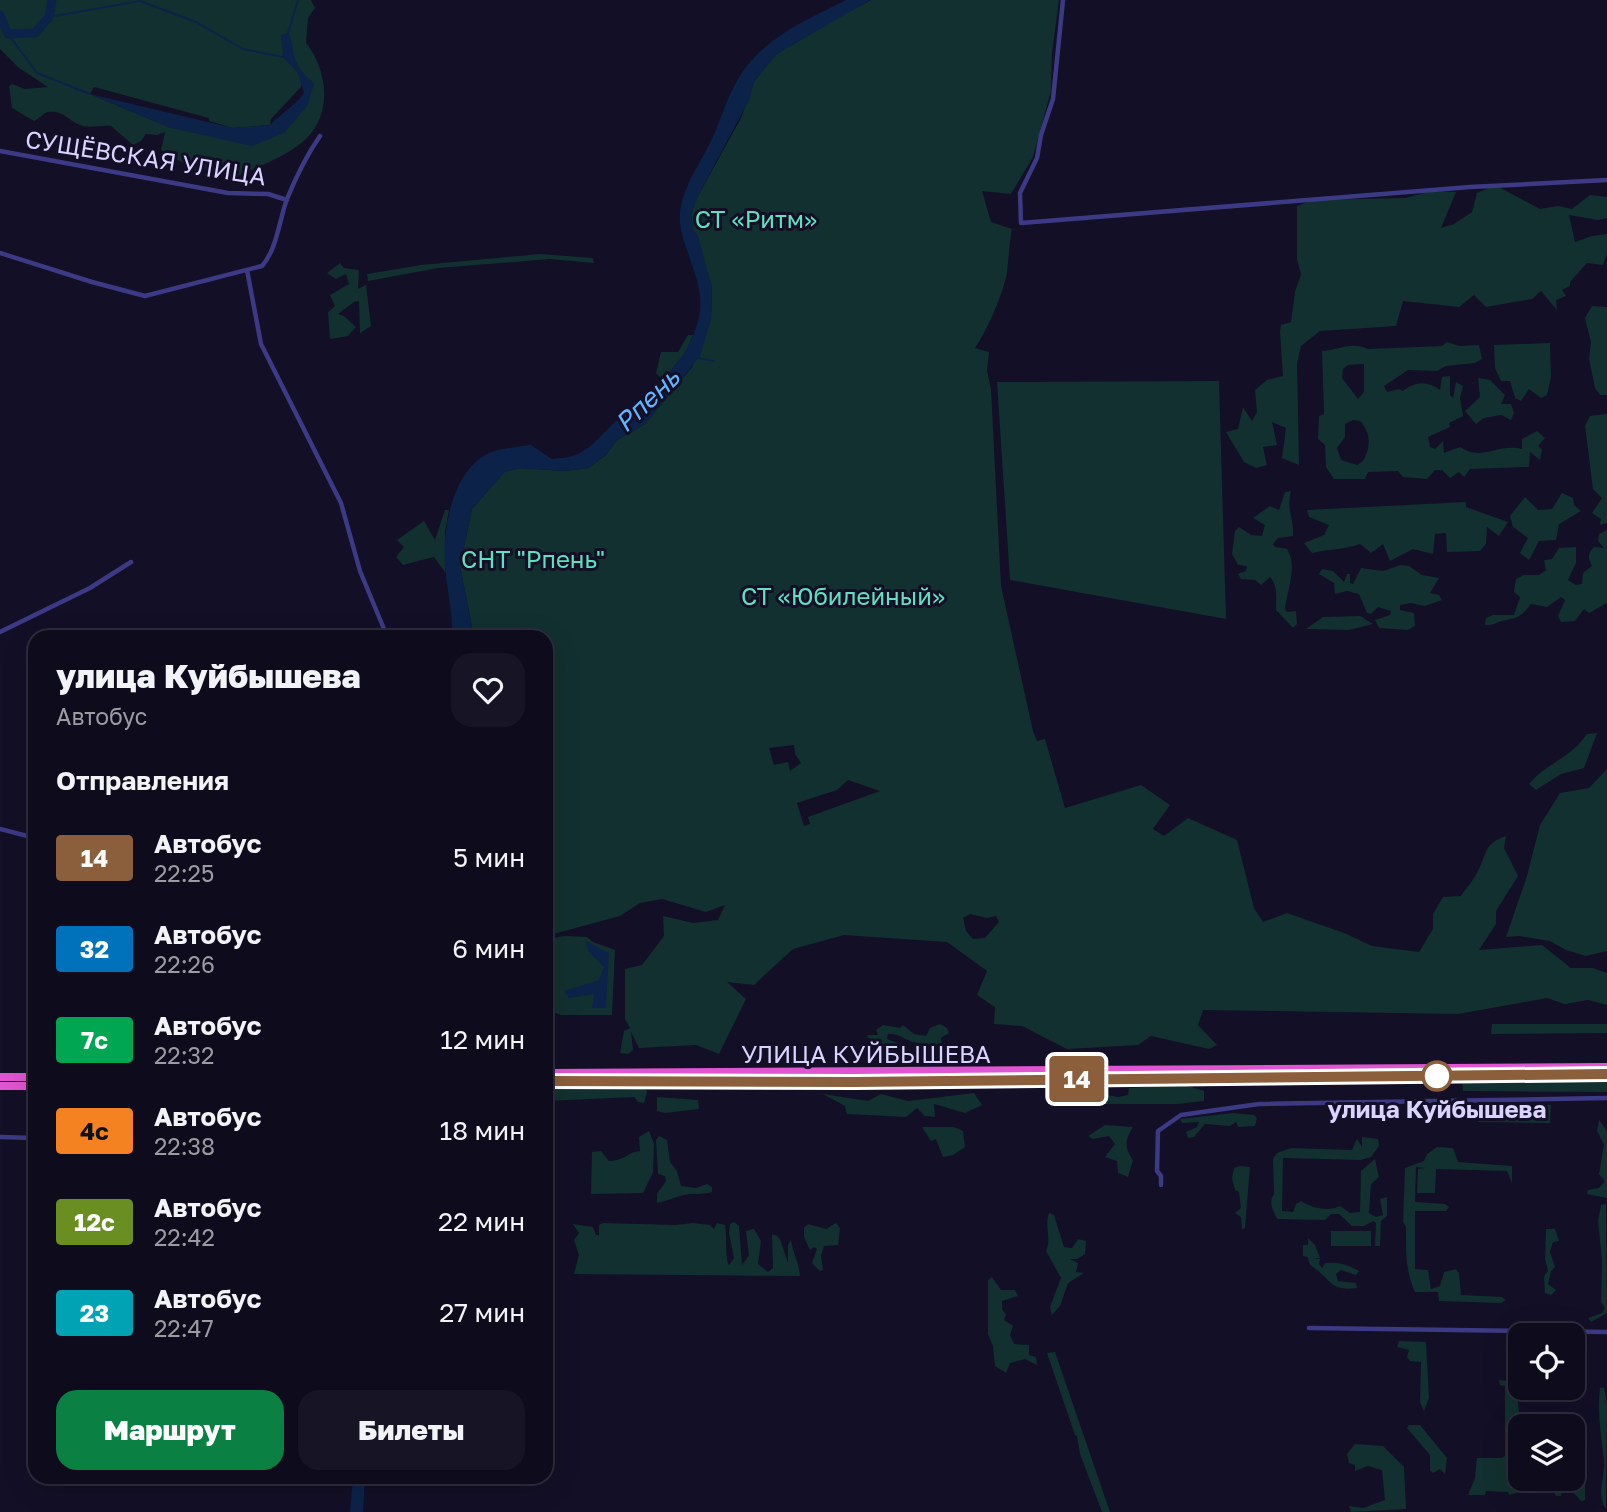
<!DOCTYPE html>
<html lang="ru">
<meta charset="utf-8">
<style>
:root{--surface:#0e0b1c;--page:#171425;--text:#f1f3f6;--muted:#9b9ba3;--line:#2e2b3b;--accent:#0b8043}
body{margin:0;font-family:"Golos Text",sans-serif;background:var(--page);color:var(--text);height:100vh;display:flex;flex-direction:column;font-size:26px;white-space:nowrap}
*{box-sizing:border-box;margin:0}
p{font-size:23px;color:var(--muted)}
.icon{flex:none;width:38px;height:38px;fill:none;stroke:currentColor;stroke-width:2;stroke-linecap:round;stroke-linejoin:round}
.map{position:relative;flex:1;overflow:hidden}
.panel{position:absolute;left:28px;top:630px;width:525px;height:854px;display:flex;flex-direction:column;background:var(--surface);border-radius:21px;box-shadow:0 7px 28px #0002,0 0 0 2px var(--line)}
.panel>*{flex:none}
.badge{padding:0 14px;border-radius:5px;font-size:24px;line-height:46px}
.controls{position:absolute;left:1508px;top:1323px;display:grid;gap:14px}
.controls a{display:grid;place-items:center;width:77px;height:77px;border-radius:14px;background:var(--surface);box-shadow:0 7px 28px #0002,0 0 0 2px var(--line);font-size:35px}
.map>.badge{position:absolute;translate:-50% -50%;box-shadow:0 0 0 4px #fff}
h2{padding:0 28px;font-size:26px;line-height:63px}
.round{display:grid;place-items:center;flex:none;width:74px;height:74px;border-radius:21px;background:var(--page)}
.head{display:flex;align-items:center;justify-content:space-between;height:119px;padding:0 28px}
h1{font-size:33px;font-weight:800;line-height:52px}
.button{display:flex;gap:14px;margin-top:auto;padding:14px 28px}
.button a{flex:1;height:80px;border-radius:21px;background:var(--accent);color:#fff;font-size:28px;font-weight:800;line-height:80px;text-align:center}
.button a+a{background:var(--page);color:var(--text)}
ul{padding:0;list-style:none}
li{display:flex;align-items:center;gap:21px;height:91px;padding:0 28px}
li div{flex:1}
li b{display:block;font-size:26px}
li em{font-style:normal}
li .badge{min-width:77px;font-weight:700;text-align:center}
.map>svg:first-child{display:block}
.green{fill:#12302f;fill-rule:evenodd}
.water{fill:#0c2248}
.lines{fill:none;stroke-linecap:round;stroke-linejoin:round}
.stream{stroke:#0c2248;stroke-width:2}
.river{stroke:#0c2248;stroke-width:9}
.minor{stroke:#3d3a85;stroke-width:4.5}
.trunk{stroke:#e055d1;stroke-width:8}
.line-casing{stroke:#fff;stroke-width:16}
.line{stroke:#8b5e3c;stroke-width:10}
.stop-dot{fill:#fff;stroke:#8b5e3c;stroke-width:3.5}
.labels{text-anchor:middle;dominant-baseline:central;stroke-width:6;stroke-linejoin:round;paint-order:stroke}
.street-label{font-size:24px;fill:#d9d4ff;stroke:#130f26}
.park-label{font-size:24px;fill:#5fe0c0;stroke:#130f26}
.stop-label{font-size:24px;font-weight:bold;fill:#d9d4ff;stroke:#130f26}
.water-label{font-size:26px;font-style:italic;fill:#62b6ff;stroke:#130f26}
</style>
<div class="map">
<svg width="1607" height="1512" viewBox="0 0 1607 1512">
<rect width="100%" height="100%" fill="#130f26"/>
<path class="green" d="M0,0h311l4,8 -7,10 -2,25c21,26 27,69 1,95 -15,16 -51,30 -72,39l-23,-9 -17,2 -34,-20 4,-18 -8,3 -11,-1 -5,7 -8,4 -22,-19c-9,-1 -20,2 -28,0 -16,-5 -18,-16 -35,-14 -5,1 -9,7 -14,9l-22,-13 -3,-22 3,-2 13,5 23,-2 -29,-19 -19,-19zM303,74l11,10 -30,49 -113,-5 -81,-34 4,-7 115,31v3l24,7 37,-3 1,-6 30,-32z
M871,0h188l-7,53 -1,38 -18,66 -22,37 -29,-3 9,31 21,7c-3,15 -3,28 -5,43 -3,20 -20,59 -32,76l14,4 -2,19 4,18 10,197 32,145 4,10 8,-2 20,69 76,-23 29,20 -17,24 11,7 24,-18 49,22 17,68 9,14 24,-9 57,20 28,13 47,6 14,-23v-15l10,-17 18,-1c5,-8 13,-16 17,-25 9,-17 5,-27 28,-35l-2,12 14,28 -22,35v13l-17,26 63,-5 29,23h22l14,5v32l-19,-5 -23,4 -18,-6 -89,16 -255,-4 -5,15 19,20 -8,4 -58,-13 -13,9 -71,4 -45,-23 -28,-2 1,-17 -18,-12 10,-24 -40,-29 -103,-7 -51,14 -39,36 -27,-3 19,17 -27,55 -23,-9 -57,3 -8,-16 2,18 -5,4 -8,-1 4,-22 6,-3 -5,-9v-50l17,-4 22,-29 -1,-20 30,7 25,-3 7,-15 -19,7 -44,-13 -22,4 -20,13 -74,20v-299h-72l-14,-71 12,-57 32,-37 15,-4 45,3 24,-3 18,-13 11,-15 28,-16 47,-57 19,-48 1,-32 -19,-58 -2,-15 7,-18 43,-78 13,-36 14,-19 9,-9 36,-23zM794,745l1,9 6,9 -11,8 -2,-9 -14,3 -5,-17zM848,780l32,11 -72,26 2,7 -6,2 -7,-23 40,-13zM970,914l17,4 9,-2 3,6 -14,16 -12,1 -7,-8 -3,-13z
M1495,185l45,24 18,-3 14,3 18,-14 17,2v21l-9,2 -29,-5 6,27 17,-6 15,-2v19l-4,12 -16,-2 -17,19v4l-8,4 4,6 -10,4 1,10 -16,-19 -9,8 -46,8 -12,-12 -15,12 -56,-6 -7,25 -76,5 -19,15 -4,18 2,101 -17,-7 4,-30 -14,-6 5,23 -14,2 4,18 -11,3 -12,-6 -18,-30 12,-3 5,-22 9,14 5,-9 -2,-22 12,-10 16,-4 -3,-44 1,-7 10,-3 4,-30 6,-18 -4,-14v-54l16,-6 92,-2 27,-7 24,1 -15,36 13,-4 18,-12 5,-19z
M540,254l53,4 1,5 -44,-4 -112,9 -70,13 -1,-7 54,-9z
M340,263l4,5 15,2 -1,19 8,-4 5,41 -11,7 -1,-32 -5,1 -16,12 6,2 12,11 -8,9 -18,3 -2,-27 7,-6 -5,-11 19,-11 -3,-10 -10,5 -9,-6z
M1592,306l15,1v88h-7l-5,-7 -6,-29 2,-17 -6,-24z
M688,335h5l-7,17 -23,28 -7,-7 5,-21h17z
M1447,342l12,4 20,-1 3,14 -7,4 -29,3 -9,5 -29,-1 -24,16 3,6 12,-3 4,2c13,-10 24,-10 37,-1l2,-13 8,-1v19l3,3 3,-16 7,4 -3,12 3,18 -14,7 1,4 -22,10 2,10 5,2 8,-8 1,12 16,-6c23,15 37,-4 62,2v-10l15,-8 8,7 -7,8 4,3 -2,11 -10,-8 -1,15 -59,2 -6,8 -5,-5 -9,6 -8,-8h-7l-8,9 -24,-2 -5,-6 -30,1 -3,7h-31l-8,-12 -1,-22 -7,-6 1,-23 5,-2 -2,-63c18,-1 28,-10 46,-2l74,-3zM1364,364v28l-6,7 -16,-21 1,-9 5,-4zM1353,420l7,1c11,11 11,27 3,40l-6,4 -16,-5 -4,-12 8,-11v-13z
M1550,343l1,34 -4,18 -6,3 -12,-9 -8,12 -6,-3 -5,-17h-9l-6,-13 -1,-23z
M1478,378l12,2 15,15 -4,9h10l3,9 -3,7 -10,-5 -17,3 -8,6 -11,-13 15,-14z
M1219,381l7,238 -216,-39 -13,-198z
M1607,414v109l-7,2 1,-6 -9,-6 10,-15 -9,-9 -8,-63 5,-10z
M1291,491c-5,21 3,25 2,45l-15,2 -5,6 2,3 12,2c11,16 0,43 -2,60l2,3 9,-1 1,13 -4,4 -17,-18c0,-12 2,-24 -6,-33l-9,8 -6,-5 -14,-1 -3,-5 8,-3 1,-5 -9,-1 -6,-11 3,-23 4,-4 12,8 11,1 3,-11 -12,-7 17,-12 9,4 6,-18z
M1562,493l11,5 1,7 7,6 -22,13 -3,16 -17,1 -10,19 -9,-7 8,-15 -15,-11 -3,-11 15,-19 13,13 14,-1z
M1466,502v5l42,15 -9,14 -12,-9 -1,17 -6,7 -33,1 -1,-19 -11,1 -2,20 -20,-5 -23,12 -7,-17 -12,9 -11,-9c-18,6 -30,5 -48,9l-8,-10 20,-8 5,-10 -20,-8 -2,-7z
M445,510h4l-4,22v40l-11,-15 -31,8 -7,-8 8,-10 -7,-7 27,-19 11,19z
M1607,530v73l-18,10 -5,-4 -9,12 -14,1 -3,-6 7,-16 -4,-3 -14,10 -16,-3c-12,15 -13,13 -29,17 -8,2 -9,5 -17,4l1,-7 7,-3h21l6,-18 -6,-5 2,-13 8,-4h15l7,-5 -2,-10 8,-1 7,-11 17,-1v16l-8,17 8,5 6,-1 1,-11 9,-7c-4,-8 -5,-12 2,-19l10,1 -6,-7 1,-7z
M1401,565l8,1 13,9 17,3 -9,15 9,2 3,5 -17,6 -14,-3 -11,2v5l14,3 1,13 -7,4 -29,-2 -4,-8 15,-5 1,-4 -13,-4 -7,7 -4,-1 -8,-19 -12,-3 -12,3 -1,-11 -15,-9 3,-5 11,2 11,11 3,-8h3v9l3,1 8,-16 22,3z
M1360,616l13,8 -24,6 -43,-1 17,-12z
M1597,733l-13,35 -23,6 -25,16 -7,-6c20,-23 41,-25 58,-50z
M1607,769v182l-21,5 -20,-6 -16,-9 -31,-5 -13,1 21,-61 13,-51 20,-32 29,-5z
M565,936l22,1 6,5 22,8 -3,65h-51l-15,-6v-70z
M940,1024l7,4 2,5 -8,5 1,8c-10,-3 -18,-1 -28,-4 -10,-2 -14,-9 -26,-8l-1,5 19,7v4l-12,1 -27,-14 1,-2h10l-2,-5 7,-5 17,3 3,-3 11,9 12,2 4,-8z
M1492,1024h115v9l-116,1z
M1607,1081v11l-144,-1 -1,-9z
M1182,1084l22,7v10l-26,3h-91l-6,-8 5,-5 32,6 10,-2 1,-7z
M546,1087l99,1 2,4 -3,11 -6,-1 -4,-5 -88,4z
M974,1093l8,12 -17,8 -31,-9 1,13 -10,-1 -8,-8 -11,9 -59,-3 -2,-8 -22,-12 45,7 13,-7 27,7z
M657,1097l41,3 1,9 -34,4 -8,-2z
M1487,1105h64l-1,18 -72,-1 1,-14z
M1233,1113l21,2 3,3 -2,8 -17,1 -2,-5 -6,4 -25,-2 -11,13 -6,1 -2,-6 11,-5 2,-5 -17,1 -2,-4z
M1599,1120l8,11v67l-20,-4 1,-4 11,-2 6,-7 -6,-7 5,-30 -7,-13z
M1105,1125l28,2c-8,13 -9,20 0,33l-5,17 -10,-4 -1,-12 -12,-4 10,-13 -6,-8 -16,3 -5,-3z
M922,1127h32l9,4 2,16 -12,8 -10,2 -7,-18 -5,2z
M649,1131l5,13 -1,28 -10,21 -52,1 1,-42 9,-1 8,10c18,-1 18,-9 31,-10l-1,-14z
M659,1136l8,4 3,22 7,9 4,15 15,2 11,-4 5,3v5c-10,3 -19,1 -28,3 -8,2 -18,6 -27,8v-9l9,-13 -1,-5 -7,-2 -2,-34z
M1362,1137l16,2 1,7 -8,11 -10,3 -78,-2 -1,53 11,1 3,-8 5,-3c11,7 27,11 39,5l10,7 10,-1 1,-41 14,-12 4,18 -8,7 -2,29 7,4 7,-2 -3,-16 7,-2v19l-6,5 -1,25h-5l1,-23 -3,-2 -9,5h-12l-13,-12h-8l-6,6 -48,-1c-4,-10 -9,-16 -3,-25l-1,-35 4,-6 14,-5 61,2 5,-11 5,8z
M1437,1147l16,1 5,14 54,4v17l-5,-12 -71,-2 -1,24h-18l1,-24 7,-1 -9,-1 -1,35 30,2 4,3 -3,4h-31v58l13,1 3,19 9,-3 4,-14 12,-3 3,4 2,22 41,2 4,3 -5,3 -62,-2 -1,-9h-23c-10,-22 -9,-41 -9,-65l-3,-5 2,-54 19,-7 3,-7z
M1240,1166l10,1 -5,61 -3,1 -1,-12 -6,-4 6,-5 -2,-16 -4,-2 -3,-12 2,-10z
M1606,1204l1,109 -16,9 -3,-4 14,-5 3,-5 -4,-6 1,-42 -4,-39 3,-16z
M1049,1213l5,2 10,32 8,1 6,-9 8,2 -1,13 -8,5h-7l8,4 -2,9 8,1 -16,10 -8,23 -8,9 -2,-8 11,-29 -15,-27c6,-12 -2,-25 3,-38z
M734,1222l5,4 3,39 7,-10 -3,-24 8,-2 7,12 -3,23 10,8 5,-4 -1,-33h4l4,4 8,24v-18l3,-5c2,13 8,23 9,36l-226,-2 5,-19 -5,-15 5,-7 -6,-9 20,3 3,8h3v-10l4,-2 73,2 17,-2 17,2 4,4 3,-6 8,2c2,11 0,34 4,40l5,-7 -5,-25 1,-9z
M836,1223l4,5 -2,17 -14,1 -3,10 2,14 -3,1 -8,-8 5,-14 -3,-2 -4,3 -6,-13v-9l4,-4 18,5z
M1546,1229h9l4,12 -6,1 -3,10 5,15 -4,4 -3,13 8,6 -5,5 -6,-2 -1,-17 4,-5 -3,-12z
M1331,1231h40v15h-40z
M1308,1238l7,7 5,13h-8l8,1 -1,5 3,4 3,-5c13,-1 22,1 34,8l-3,4 -15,-5 -5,4 2,7 18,2 1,5c-25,3 -24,-5 -40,-18 -7,-5 -8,-5 -9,-13l-5,-1v-11h5z
M992,1277l9,13h14l3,6 -16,5v8l4,6 -2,5 9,6 -3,9 4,9 15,1v10l7,2 1,8 -12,-6 -15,4 -4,10 -11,-7 -2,-20 -5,-12v-54z
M1399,1341l27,1 3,56 -5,13 -4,-9 1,-40 -11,-1 -3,-4 2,-7 -12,-3z
M1055,1352l55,160h-8l-22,-58 -3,-18 -2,-1 -28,-82z
M1499,1380l16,2 1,3 5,45 -1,62 -11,3 -1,-3 -22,-1 -1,4h-17l7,-17 2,-20h25l3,-2v-70l-5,-1z
M1604,1387l3,17 -1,105c-10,-12 -1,-34 -2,-49 -3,-24 -7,-48 -4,-72z
M1409,1425h11l27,33 -2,16 -5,-5 -7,4 -3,-3v-15l-23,-27z
M1355,1444l28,2 21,21 2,42 -55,3 -2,-6 14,2 22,-8 -3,-30 -14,-4 -13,5v-6l-6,-2 -2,-9z
M1580,1461l5,5v34l-4,1 -10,-11h-9l-1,6h-5l-10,-17h15l4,4 1,-4h7l6,5z"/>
<path class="water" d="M846,0h24l-93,54 -23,28 -4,16 -52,98 -7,18 2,15 5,7 14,51 -1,32 -11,37 -27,34 -28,34 -28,16 -11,15 -18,13 -24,3 -45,-3 -14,4 -33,37 -12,57 14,71h-22c1,-24 -5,-46 -7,-70 -3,-36 7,-97 44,-114 12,-5 29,-6 42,-8l21,14c8,-1 18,-1 26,-5 15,-7 24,-20 36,-31 36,-33 77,-59 86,-111 4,-29 -16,-60 -20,-88 -3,-27 17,-56 29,-79 11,-21 16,-44 28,-64 24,-43 68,-60 109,-81z
M288,33c5,7 4,14 6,22 3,13 11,20 20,29l-7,22 -23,27 -32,13 -81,-18 -81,-34 143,34 37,-3c11,-12 24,-18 34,-32l-6,-20 -15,-16 -2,-22z
M585,941l24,12 -3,55h-14l2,-14 -25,4 -5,-7 35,-11 5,-13 -15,-15z
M353,1477h12l-2,35h-13z"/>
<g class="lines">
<path class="stream" d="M49,17l91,-16 56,21 47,27 40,8
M288,33l10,-33
M8,34l29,39 53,21
M698,358l16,3"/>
<path class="river" d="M0,15l8,19 27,-1 14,-16 3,-17"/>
<path class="minor" d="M1063,0l-10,99 -12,36 -4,23 -17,35 1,30 449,-36 137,-7
M0,151l228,42 40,1 19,6
M0,253l92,29 53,14 117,-30c15,-17 17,-45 25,-67 9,-22 19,-43 33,-63
M247,270l14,74 80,159 19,68 24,58 -2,8
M0,632l90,-44 41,-26
M0,829l35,9
M1426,1101v11h35l7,-10
M0,1137l35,1
M1161,1185v-9l-4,-5 1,-40 23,-16 78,-11 348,-6
M1309,1328l298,4"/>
<path class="trunk" d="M546,1073l1061,-6
M0,1077h35
M546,1081l309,1 752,-8
M0,1086h35"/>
</g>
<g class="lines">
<defs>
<path id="line" d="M546,1081l309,1 752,-8"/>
</defs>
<use href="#line" class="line-casing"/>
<use href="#line" class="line"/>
</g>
<circle class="stop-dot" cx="1437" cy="1076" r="14"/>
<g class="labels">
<g class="street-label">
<text transform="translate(146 157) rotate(9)">СУЩЁВСКАЯ УЛИЦА</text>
<text x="866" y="1053">УЛИЦА КУЙБЫШЕВА</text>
</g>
<g class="park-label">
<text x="756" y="218">СТ «Ритм»</text>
<text x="533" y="558">СНТ "Рпень"</text>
<text x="843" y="595">СТ «Юбилейный»</text>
</g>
<g class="stop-label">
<text x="1437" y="1108">улица Куйбышева</text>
</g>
<g class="water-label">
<text transform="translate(647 400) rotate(-44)">Рпень</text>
</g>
</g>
</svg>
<div class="controls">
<a><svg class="icon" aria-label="locate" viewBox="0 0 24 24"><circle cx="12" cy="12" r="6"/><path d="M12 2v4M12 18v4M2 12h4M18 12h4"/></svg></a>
<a><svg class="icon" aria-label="layers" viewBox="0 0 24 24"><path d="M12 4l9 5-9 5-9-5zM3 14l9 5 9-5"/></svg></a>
</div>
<b class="badge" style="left:1077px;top:1079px;background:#8b5e3c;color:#fff">14</b>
<section class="panel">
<div class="head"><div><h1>улица Куйбышева</h1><p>Автобус</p></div><a class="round"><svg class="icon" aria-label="heart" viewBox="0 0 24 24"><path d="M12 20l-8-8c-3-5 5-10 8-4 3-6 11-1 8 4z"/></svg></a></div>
<h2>Отправления</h2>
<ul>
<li><span class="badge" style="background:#8b5e3c;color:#fff">14</span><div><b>Автобус</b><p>22:25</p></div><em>5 мин</em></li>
<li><span class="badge" style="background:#0072bc;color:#fff">32</span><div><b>Автобус</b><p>22:26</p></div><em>6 мин</em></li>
<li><span class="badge" style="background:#00a651;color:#fff">7с</span><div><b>Автобус</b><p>22:32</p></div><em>12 мин</em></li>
<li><span class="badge" style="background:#f58220;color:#111">4с</span><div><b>Автобус</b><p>22:38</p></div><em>18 мин</em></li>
<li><span class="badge" style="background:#6b8e23;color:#fff">12с</span><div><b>Автобус</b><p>22:42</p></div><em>22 мин</em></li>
<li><span class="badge" style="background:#00a3b4;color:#fff">23</span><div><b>Автобус</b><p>22:47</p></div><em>27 мин</em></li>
</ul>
<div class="button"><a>Маршрут</a><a>Билеты</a></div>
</section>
</div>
